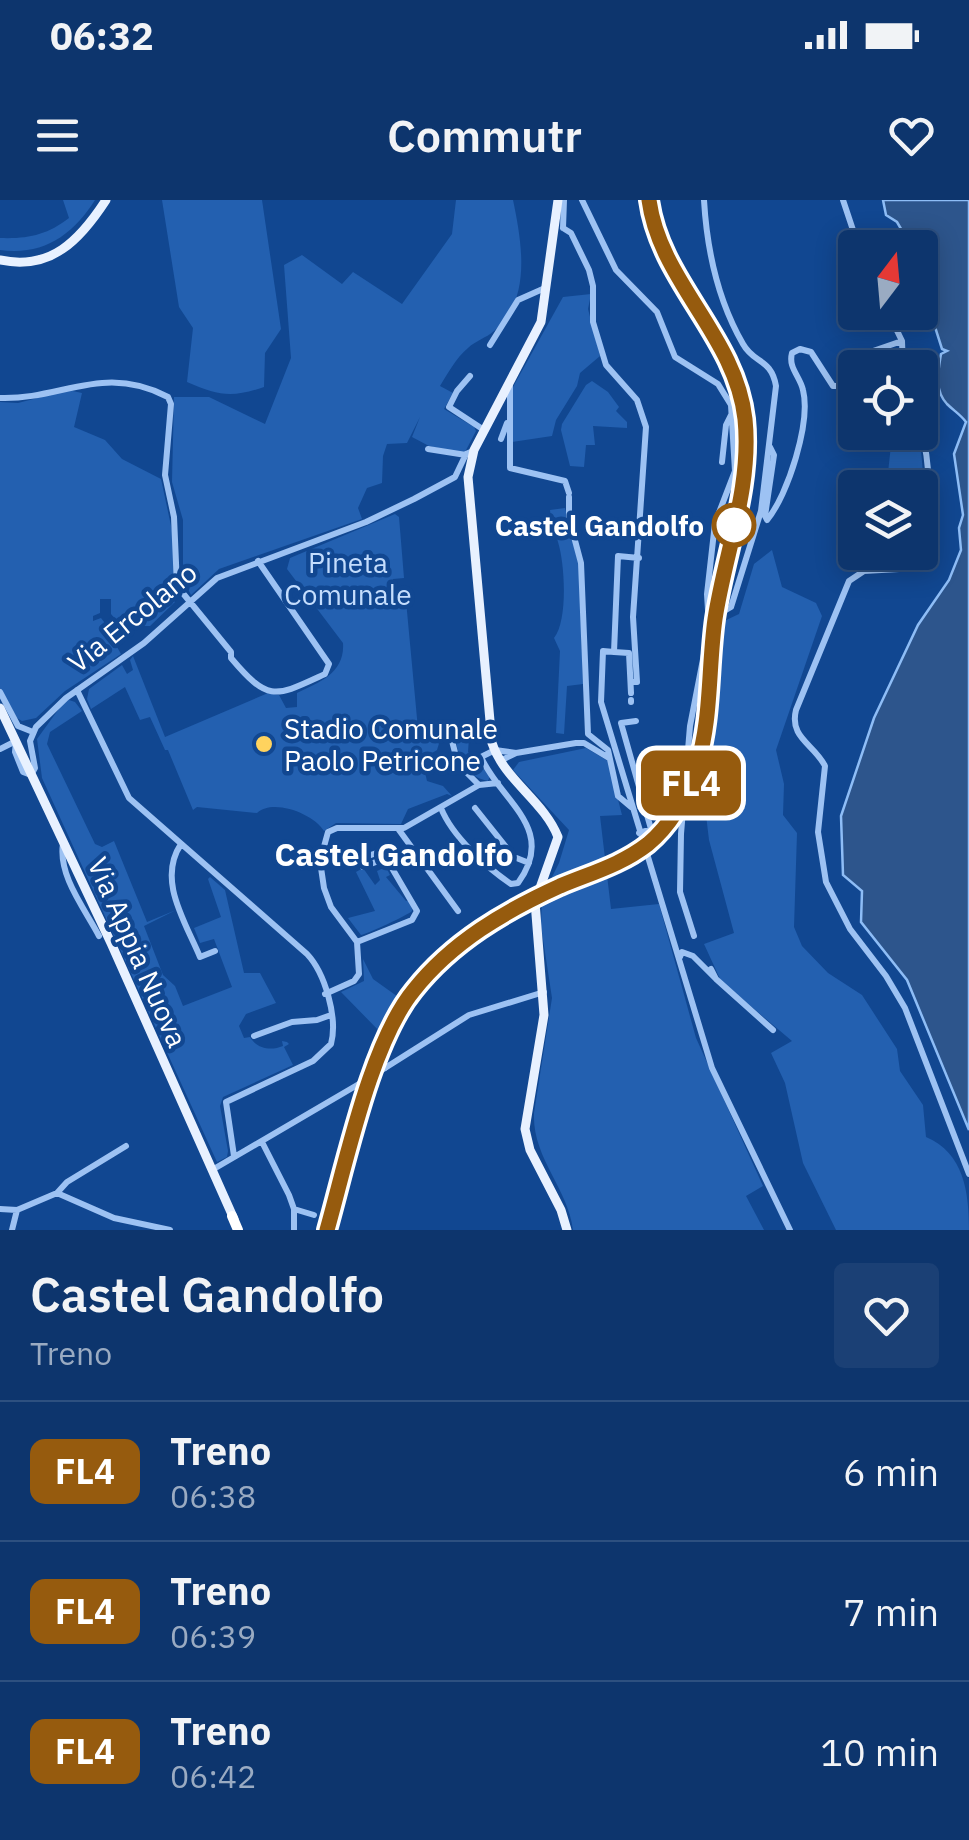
<!DOCTYPE html>
<html lang="it">
<style>
:root{--surface:#0d356d;--page:#1b4075;--text:#f1f3f6;--muted:#9aabc2;--line:#2d5080}
body{margin:0;font-family:"IBM Plex Sans",sans-serif;background:var(--page);color:var(--text);height:100vh;display:flex;flex-direction:column;font-size:38px;white-space:nowrap}
*{box-sizing:border-box;margin:0}
p{font-size:32px;color:var(--muted)}
.icon{flex:none;width:55px;height:55px;fill:none;stroke:currentColor;stroke-width:2;stroke-linecap:round;stroke-linejoin:round}
.map{position:relative;height:1030px;overflow:hidden}
.drawer{display:flex;flex-direction:column;background:var(--surface);flex:1}
.drawer>*{flex:none}
.badge{padding:0 20px;border-radius:15px;font-size:35px;line-height:65px}
.needle{width:65px;rotate:16deg}
.controls{position:absolute;left:838px;top:30px;display:grid;gap:20px}
.controls a{display:grid;place-items:center;width:100px;height:100px;border-radius:10px;background:var(--surface);box-shadow:0 5px 25px #0003,0 0 0 2px var(--line);font-size:50px}
.map>.badge{position:absolute;translate:-50% -50%;box-shadow:0 0 0 5px #fff}
.round{display:grid;place-items:center;flex:none;width:105px;height:105px;border-radius:10px;background:var(--page)}
.head{display:flex;align-items:center;justify-content:space-between;height:170px;padding:0 30px}
h1{font-size:48px;font-weight:600;line-height:75px}
ul{padding:0;list-style:none}
li{display:flex;align-items:center;gap:30px;height:140px;padding:0 30px;border-top:2px solid var(--line)}
li div{flex:1}
li b{display:block;font-size:38px}
li em{font-style:normal}
li .badge{min-width:110px;font-weight:700;text-align:center}
.status{display:flex;justify-content:space-between;align-items:center;height:70px;padding:0 50px;background:var(--surface);direction:ltr}
.status svg{height:28px;fill:currentColor}
header{display:flex;justify-content:space-between;align-items:center;height:130px;padding:0 30px;background:var(--surface);font-size:45px;font-weight:600}
.map>svg:first-child{display:block}
.green{fill:#2360b0}
.water{fill:#2d558c;stroke:#8ebdf6;stroke-width:2.5}
.lines{fill:none;stroke-linecap:round;stroke-linejoin:round}
.minor{stroke:#9dc2f3;stroke-width:6}
.major{stroke:#e8f1ff;stroke-width:9}
.highway{stroke:#fff;stroke-width:10}
.rail-casing{stroke:#fff;stroke-width:6}
.rail{stroke:#114791;stroke-width:2.5;stroke-dasharray:8;stroke-linecap:butt}
.minor-bridge{stroke:#9dc2f3;stroke-width:6}
.line-casing{stroke:#fff;stroke-width:22}
.line{stroke:#965b0e;stroke-width:15}
.stop-dot{fill:#fff;stroke:#965b0e;stroke-width:5}
.poi-dot{fill:#ffd35e;stroke:#114791;stroke-width:4}
.labels{text-anchor:middle;dominant-baseline:central;stroke-width:9;stroke-linejoin:round;paint-order:stroke}
.stop-label{font-size:28px;font-weight:bold;fill:#fff;stroke:#114791;text-anchor:end}
.park-label{font-size:28px;fill:#c4ddfd;stroke:#114791}
.street-label{font-size:28px;fill:#fff;stroke:#114791}
.poi-label{font-size:28px;fill:#fff;stroke:#114791;text-anchor:start}
.quarter-label{font-size:32px;font-weight:bold;fill:#fff;stroke:#114791}
</style>
<div class="status"><b>06:32</b><svg viewBox="0 0 49 12"><path d="M0 12V9h3v3zM5 12V6h3v6zM10 12V3h3v9zM15 12V0h3v12zM26 1h20v11H26zM47 4h2v5h-2z"/></svg></div>
<header><svg class="icon" aria-label="menu" viewBox="0 0 24 24"><path d="M4 6h16M4 12h16M4 18h16"/></svg>Commutr<svg class="icon" aria-label="heart" viewBox="0 0 24 24"><path d="M12 20l-8-8c-3-5 5-10 8-4 3-6 11-1 8 4z"/></svg></header>
<div class="map">
<svg width="969" height="1030" viewBox="0 0 969 1030">
<rect width="100%" height="100%" fill="#114791"/>
<path class="green" d="M63,0h32c-22,35 -52,56 -95,50v-12c28,1 47,-3 69,-20z
M162,0h100l19,129 -16,24 -1,34c-32,11 -45,9 -77,-5l6,-54 -14,-21z
M456,0h57c9,43 19,100 -19,131 -8,7 -19,10 -26,17 -12,10 -20,25 -28,38l13,7 -9,16 30,18 2,4 -12,23 -35,-8 -17,-9 8,-20 -13,26 -20,1 -4,12 -1,27 -15,5 -9,20 4,11 -143,50 -28,26 -8,-16v-59l-11,-38 2,-85h35l56,27 26,-66 -7,-93 18,-10 40,29 11,-12 49,32 50,-70z
M591,94l-3,15 12,47 -20,17 -3,13 -21,34 -4,16 -40,6 1,-55 50,-90z
M592,181l16,11 11,15 -3,4 11,11v6l-34,-2 2,19h-9l-2,22 -14,-1 -9,-36 1,-6 24,-39z
M68,190l14,3 -8,34 31,13 17,19 39,20 12,56 2,67 -25,24h-11l-14,-9 -9,3 -5,-6v-15h-11v14l-7,3v5l8,-3 14,18 16,-7 -14,18 4,7 -56,37 -29,27 -14,3 -5,-3 -17,-30v-286l18,1z
M920,239l4,45 -37,-2 4,-37z
M565,308l14,58 4,118 -16,2 -3,48 -8,-1 4,-82 -6,-13c14,-17 11,-74 4,-96 -3,-12 -7,-19 -8,-32z
M395,314l4,3 5,61 -11,1 1,11h11l13,139 52,-6 -2,29 22,24 -2,5c-24,-5 -30,-24 -33,-46l-14,2 -4,13 -15,9 5,22 16,5 9,10 -5,-2 -39,15 -7,15 -65,-1 -12,8c-10,-17 -51,-33 -67,-18l-60,-6 -4,3 -25,-60h-3l-15,-33 -10,3 -15,-33 -34,22 -4,-10 2,-10 33,-24 5,9 6,-4 -3,-10 3,-4 32,81 103,-44 11,2 7,13 11,-1v-14c23,-11 48,-20 46,-50l-56,-74 3,-11z
M772,350l10,37 34,16 6,13 -46,134 8,34 -1,31 14,18 -3,94 8,19 26,27 34,22 35,54 3,22 23,34 3,32c38,16 43,55 43,93h-133l-33,-67 -18,-80 -14,-30 21,-12 -71,-60 -17,-37 30,-11 -25,-93 -8,-67 10,-37 11,-114 17,-8 15,-50z
M66,499l9,3 7,9 -32,21 -3,12 48,100 7,3 12,-6 33,81 29,-12 -32,16 19,49 12,11 8,20 49,-19 -18,-48 -14,4 -6,-15 27,-11 -13,-38 2,-2 15,13 19,83h16l16,30 -30,11 -7,12 5,12 6,-1c7,12 21,14 33,9l-1,-5 5,1 2,2 -5,3 9,18 -70,32 -3,9 8,45 -1,6 -10,5 -175,-384 -5,-39z
M586,548l22,13 14,54 -22,1 11,93 48,-5 37,134 67,148 -17,10 18,34h-191c-5,-42 -41,-72 -39,-117l18,-115 -11,-72 1,-29 17,-34 10,-33 -56,-60 6,-8z
M386,667l4,8 -4,2 20,24h5l1,10c-2,3 -47,24 -51,24l-13,-17 27,-7 -19,-39 7,-4 12,17 5,-5 -3,-9z
M363,759l10,20 28,20 -17,37 -43,-44 23,-11z"/>
<path class="water" d="M883,0h86v930l-62,-150 -46,-58 1,-31 -19,-16 -2,-59 33,-98 44,-93 31,-45 12,-30 -2,-22 4,-13 -9,-61 12,-32c-6,-8 -12,-11 -19,-18 -13,-14 -9,-32 -6,-50l6,-3 -5,-2 -12,-38 -10,-16v-47l-20,-1v-10l4,-3 -7,-12 -11,-7z"/>
<g class="lines">
<path class="minor" d="M582,0l34,70 41,42 18,45 43,27 13,21 4,66 -20,52 -8,71 1,16 11,4 12,-7 30,-96 15,-125c-5,-28 -22,-22 -33,-42 -26,-45 -36,-93 -39,-144
M843,0l16,48
M563,28l8,5 18,37 4,16v36l13,43 31,35 9,27 -13,190 4,65h-6
M563,28l1,-28
M888,112l14,29 1,27
M490,145l28,-45 27,-12
M862,168l11,-17 29,-10
M470,176l-13,15 -8,16 35,23
M510,185v83l55,13 4,12
M0,198c62,2 103,-35 168,-1l3,7 -6,71 9,42 3,69 54,66v6c38,45 44,39 94,16l4,-10 -71,-103
M920,227c11,35 12,82 0,117
M501,239l6,-16
M770,247l4,8 -9,61 2,4c21,-25 44,-98 36,-130 -3,-14 -15,-22 -11,-37l8,-4 11,3 22,34h11l11,-10
M428,249l38,6
M722,262l4,-37 6,-12
M569,297v21l12,45 7,171 20,16 10,46 13,11
M917,352l-18,17 -35,2 -15,10 -53,129c-7,28 18,34 29,56l-7,66 8,50 24,47 36,47 19,32 64,166
M639,358l-21,-2 -4,96 -11,-1 -2,51 111,366 78,162
M614,452l15,1 2,40
M77,490l52,108 178,156c18,19 31,64 24,90l-18,17 -87,41 8,54
M0,492l18,34 15,6
M631,500v2
M636,521l-15,2 30,106 -12,4
M451,537l7,27 21,21
M0,549l16,-8 -1,11 8,20 8,3 4,-7 -5,-27 6,-14 30,-29 78,-55 73,-65 149,-56 48,-23 41,-22 11,-23 7,-3
M500,561l16,-8 60,-10h8l25,15
M441,608c11,28 45,59 70,76l7,-1c40,-55 -18,-82 -37,-126l14,-7 21,3
M475,608l39,49 15,6
M399,630l59,81
M63,644c-5,32 22,65 36,92
M181,644c-24,36 4,77 19,113l15,-6
M363,667l23,-9
M694,736l-14,-44 1,-58 9,-108 22,-113
M357,742l55,-22 5,-9 -35,-60 -14,5
M680,757l2,-5 11,4 23,23 -5,-10
M716,779l57,51
M325,794l29,-13 5,-7 -2,-32 -26,-35 -7,-19 -4,-27 8,-29 9,-4h67l75,-43 19,-2
M254,836l38,-14 25,-2 14,-5
M385,868l84,-53 75,-23
M262,942l27,53 5,14v21
M212,970l147,-86
M57,993l57,25 56,12
M0,1009l17,1 40,-17 10,-11 59,-36
M294,1009l20,6
M12,1030l5,-20"/>
<path class="major" d="M558,0l-17,122 -67,128 -6,27 24,266c12,37 52,58 66,94l-23,65 9,113 -19,114 5,21 31,60 6,20
M0,60c51,11 80,-20 106,-60
M0,508l111,235 123,276"/>
<path class="highway" d="M232,1016l6,14"/>
<defs>
<path id="rail" d="M649,0c10,69 59,108 83,169 33,85 -5,169 -17,254 -7,45 -4,91 -16,136
M327,1030l50,-169 15,-36 21,-34 36,-37"/>
</defs>
<use href="#rail" class="rail-casing"/>
<use href="#rail" class="rail"/>
<path class="minor-bridge" d="M359,884l26,-16"/>
</g>
<g class="lines">
<defs>
<path id="line" d="M327,1030c19,-67 44,-188 87,-240 38,-48 91,-79 146,-104 31,-13 61,-21 88,-42 24,-20 38,-46 48,-75 16,-49 12,-100 19,-150 10,-66 37,-132 30,-200 -9,-83 -85,-137 -96,-219"/>
</defs>
<use href="#line" class="line-casing"/>
<use href="#line" class="line"/>
</g>
<circle class="stop-dot" cx="734" cy="325" r="20"/>
<circle class="poi-dot" cx="264" cy="544" r="10"/>
<g class="labels">
<g class="stop-label">
<text x="704" y="325">Castel Gandolfo</text>
</g>
<g class="park-label">
<text x="348" y="362">Pineta<tspan x="348" dy="32">Comunale</tspan></text>
</g>
<g class="street-label">
<text transform="translate(132 417) rotate(-39)">Via Ercolano</text>
<text transform="translate(138 752) rotate(66)">Via Appia Nuova</text>
</g>
<g class="poi-label">
<text x="284" y="528">Stadio Comunale<tspan x="284" dy="32">Paolo Petricone</tspan></text>
</g>
<g class="quarter-label">
<text x="394" y="654">Castel Gandolfo</text>
</g>
</g>
</svg>
<div class="controls">
<a><svg class="needle" viewBox="-14 -14 28 28"><path d="M0-13l5 13h-10z" fill="#e53935"/><path d="M0 13l5-13h-10z" fill="#9aabc2"/></svg></a>
<a><svg class="icon" aria-label="locate" viewBox="0 0 24 24"><circle cx="12" cy="12" r="6"/><path d="M12 2v4M12 18v4M2 12h4M18 12h4"/></svg></a>
<a><svg class="icon" aria-label="layers" viewBox="0 0 24 24"><path d="M12 4l9 5-9 5-9-5zM3 14l9 5 9-5"/></svg></a>
</div>
<b class="badge" style="left:691px;top:583px;background:#965b0e;color:#fff">FL4</b>
</div>
<section class="drawer">
<div class="head"><div><h1>Castel Gandolfo</h1><p>Treno</p></div><a class="round"><svg class="icon" aria-label="heart" viewBox="0 0 24 24"><path d="M12 20l-8-8c-3-5 5-10 8-4 3-6 11-1 8 4z"/></svg></a></div>
<ul>
<li><span class="badge" style="background:#965b0e;color:#fff">FL4</span><div><b>Treno</b><p>06:38</p></div><em>6 min</em></li>
<li><span class="badge" style="background:#965b0e;color:#fff">FL4</span><div><b>Treno</b><p>06:39</p></div><em>7 min</em></li>
<li><span class="badge" style="background:#965b0e;color:#fff">FL4</span><div><b>Treno</b><p>06:42</p></div><em>10 min</em></li>
</ul>
</section>
